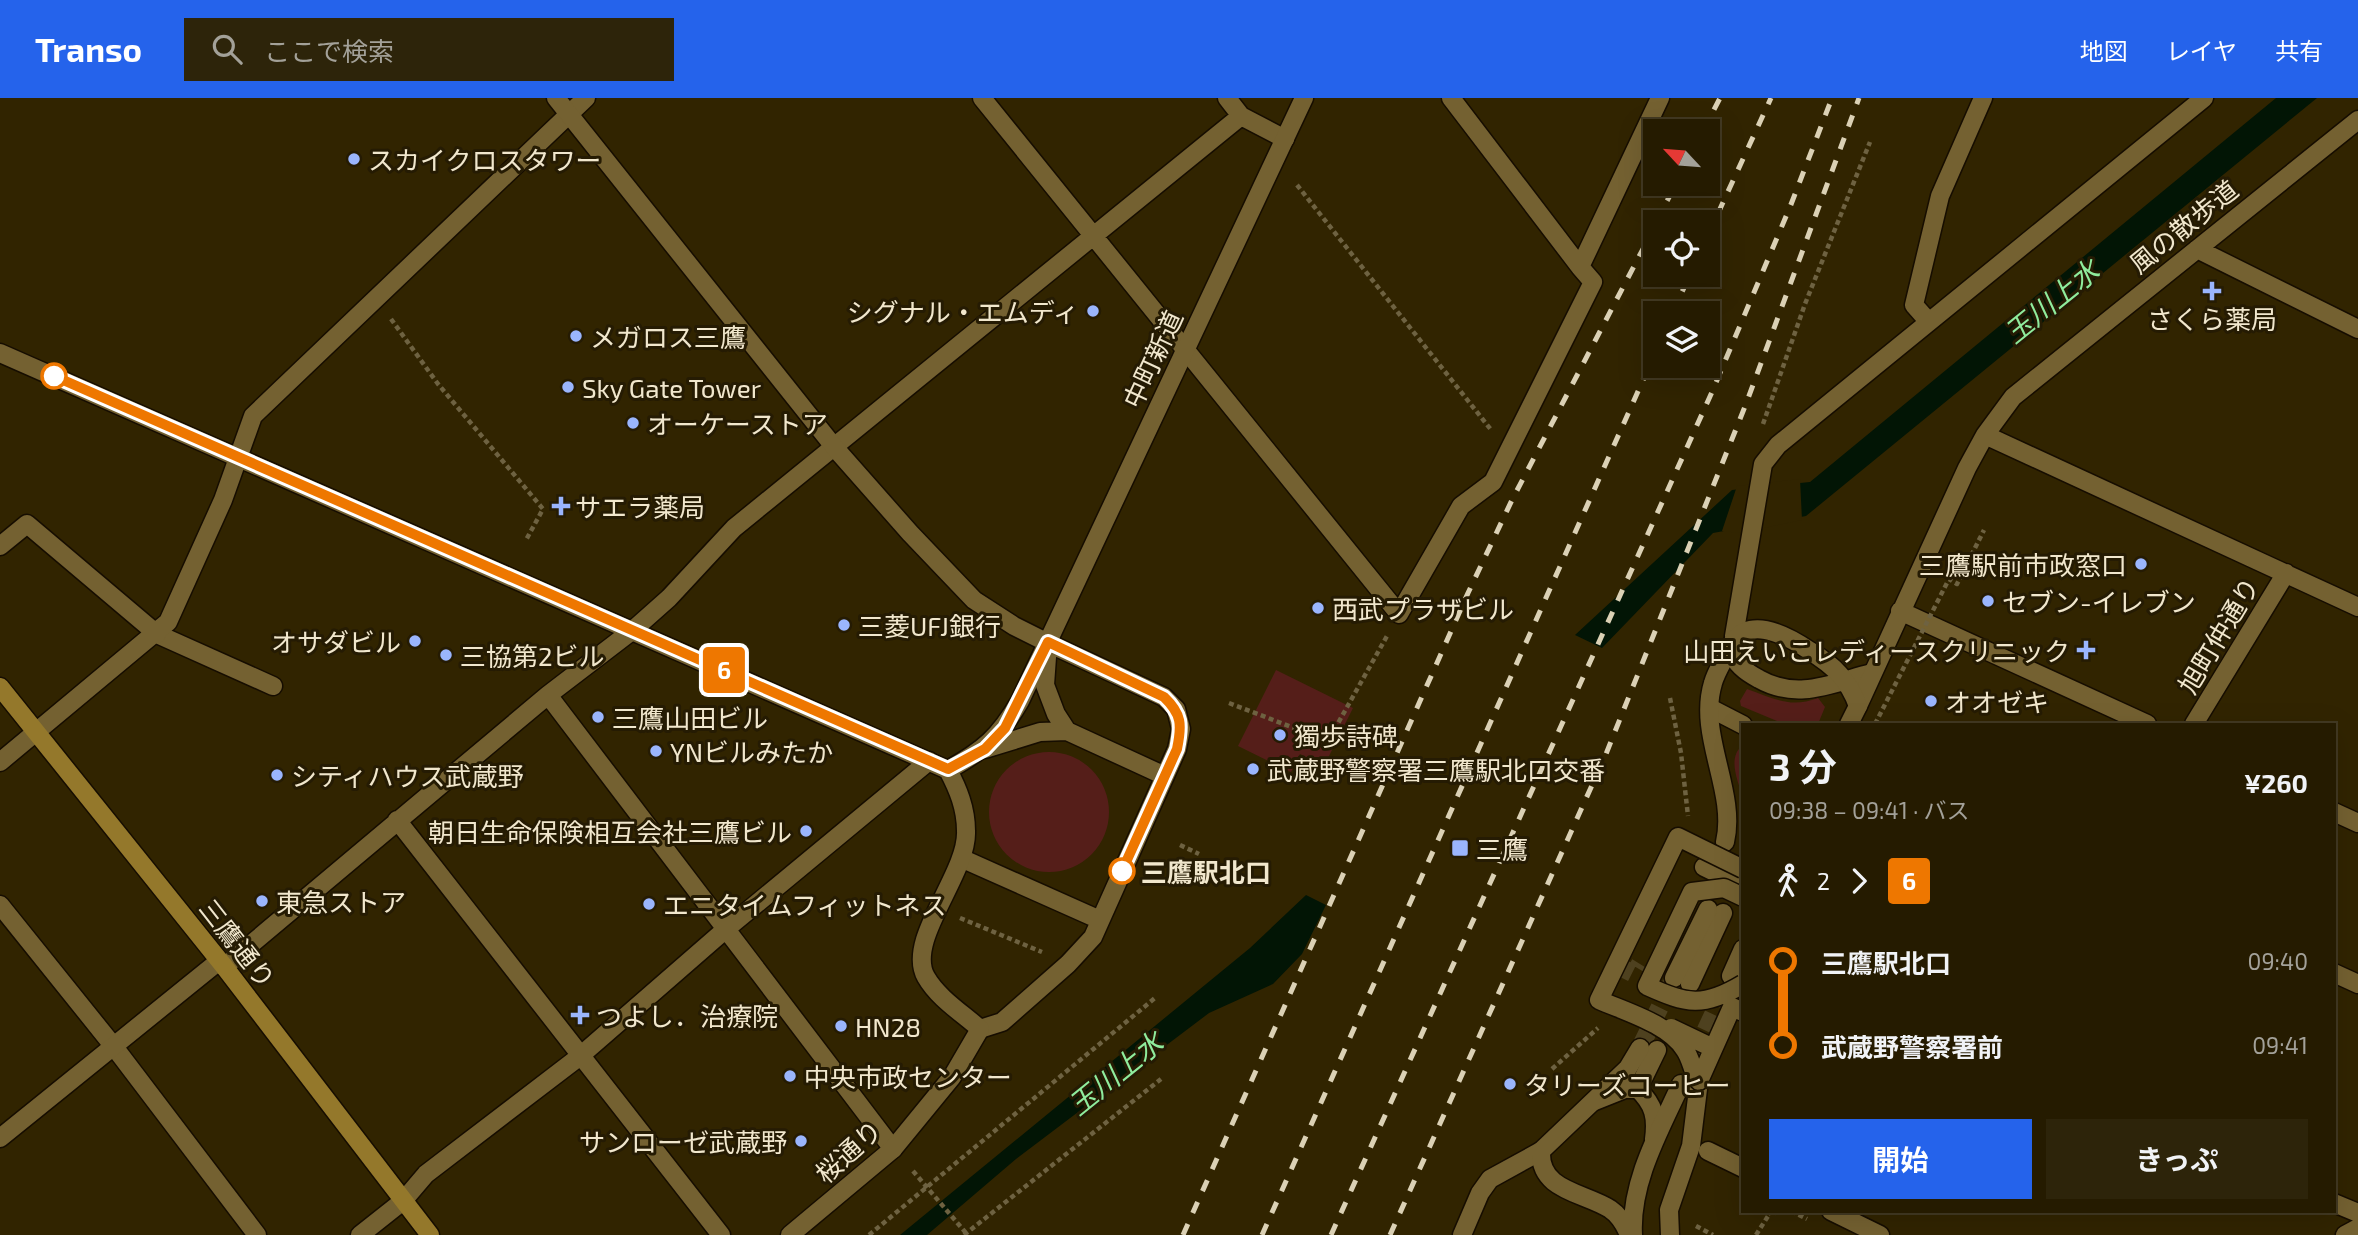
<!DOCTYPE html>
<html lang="ja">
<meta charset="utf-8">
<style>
:root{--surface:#251b00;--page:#2d240a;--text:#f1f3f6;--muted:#a3a199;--line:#423922;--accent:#2563eb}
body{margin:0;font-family:"Exo 2","Noto Sans JP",sans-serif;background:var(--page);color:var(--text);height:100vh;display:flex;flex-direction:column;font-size:26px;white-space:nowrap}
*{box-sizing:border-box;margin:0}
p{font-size:23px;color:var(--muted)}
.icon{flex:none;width:38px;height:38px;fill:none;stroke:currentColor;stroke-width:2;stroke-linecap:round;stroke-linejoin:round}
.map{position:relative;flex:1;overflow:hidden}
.side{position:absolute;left:1741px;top:625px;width:595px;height:490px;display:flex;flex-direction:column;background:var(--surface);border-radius:0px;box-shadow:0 7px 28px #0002,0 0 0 2px var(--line)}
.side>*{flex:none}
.badge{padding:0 14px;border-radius:5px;font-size:24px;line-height:46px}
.needle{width:46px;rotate:296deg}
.fabs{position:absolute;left:1643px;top:21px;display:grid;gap:14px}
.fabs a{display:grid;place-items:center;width:77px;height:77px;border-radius:0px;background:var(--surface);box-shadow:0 7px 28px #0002,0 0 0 2px var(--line);font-size:35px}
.map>.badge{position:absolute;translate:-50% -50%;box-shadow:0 0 0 4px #fff}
.legs{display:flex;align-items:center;gap:10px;height:77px;padding:0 28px;font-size:23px}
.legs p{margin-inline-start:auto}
.head{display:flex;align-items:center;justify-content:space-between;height:119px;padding:0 28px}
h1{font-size:38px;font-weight:700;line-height:52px}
.action{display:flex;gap:14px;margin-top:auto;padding:14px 28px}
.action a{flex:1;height:80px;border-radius:0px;background:var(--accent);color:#fff;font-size:28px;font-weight:700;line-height:80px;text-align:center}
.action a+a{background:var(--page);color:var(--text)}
ul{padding:0 28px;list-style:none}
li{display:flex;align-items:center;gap:24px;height:84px;font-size:26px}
li i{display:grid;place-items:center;width:10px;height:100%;margin:0 9px;background:currentColor}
li i::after{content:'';width:18px;height:18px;margin:-9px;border:5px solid;border-radius:50%;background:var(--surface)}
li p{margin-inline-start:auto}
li:first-child i{background:linear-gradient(#0000 50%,currentColor 0)}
li:last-child i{background:linear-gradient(currentColor 50%,#0000 0)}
header{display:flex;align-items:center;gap:42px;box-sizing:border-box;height:98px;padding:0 35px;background:var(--accent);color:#fff}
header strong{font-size:33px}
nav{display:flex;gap:38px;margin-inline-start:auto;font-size:24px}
.search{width:490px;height:63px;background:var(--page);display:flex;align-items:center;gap:18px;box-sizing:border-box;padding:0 24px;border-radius:0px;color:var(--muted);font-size:26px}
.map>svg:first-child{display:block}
.green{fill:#551e19}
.water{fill:#021505}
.pier{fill:#312400}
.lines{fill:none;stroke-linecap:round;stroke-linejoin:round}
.pedestrian-tunnel{stroke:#4e411f;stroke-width:18;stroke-dasharray:18 9;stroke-linecap:butt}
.tertiary-tunnel{stroke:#4e411f;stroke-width:18;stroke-dasharray:18 9;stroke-linecap:butt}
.service-casing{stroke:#160d00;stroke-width:21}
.pedestrian-casing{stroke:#160d00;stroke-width:21}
.minor-casing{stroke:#160d00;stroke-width:21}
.tertiary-casing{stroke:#160d00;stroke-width:21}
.secondary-casing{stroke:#160d00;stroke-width:21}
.path{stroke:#6e6241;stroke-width:4.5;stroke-dasharray:5 3.5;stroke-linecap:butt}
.service{stroke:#746131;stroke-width:18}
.pedestrian{stroke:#746131;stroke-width:18}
.minor{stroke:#746131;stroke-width:18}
.tertiary{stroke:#746131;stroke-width:18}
.secondary{stroke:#94782b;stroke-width:18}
.rail{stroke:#dbd1b5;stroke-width:5;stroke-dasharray:12 12;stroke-linecap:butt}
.pedestrian-bridge-casing{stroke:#160d00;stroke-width:21;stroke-linecap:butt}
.path-bridge{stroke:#6e6241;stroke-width:4.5;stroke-dasharray:5 3.5;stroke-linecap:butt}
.pedestrian-bridge{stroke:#746131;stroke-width:18}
.line-1-casing{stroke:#fff;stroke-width:16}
.line-1{stroke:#e70;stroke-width:10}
.poi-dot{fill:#9ab5fd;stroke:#251b03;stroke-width:2.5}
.stop-1-dot{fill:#fff;stroke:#e70;stroke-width:3.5}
.labels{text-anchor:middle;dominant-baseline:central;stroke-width:6;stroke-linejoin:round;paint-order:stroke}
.poi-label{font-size:26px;fill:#f1e7cd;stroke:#251b03;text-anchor:start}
.street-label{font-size:26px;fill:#f1e7cd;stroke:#251b03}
.stop-label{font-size:26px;font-weight:bold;fill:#f1e7cd;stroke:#251b03;text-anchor:start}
.water-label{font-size:28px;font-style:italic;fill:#8fec9d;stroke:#251b03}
</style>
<header>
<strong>Transo</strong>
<div class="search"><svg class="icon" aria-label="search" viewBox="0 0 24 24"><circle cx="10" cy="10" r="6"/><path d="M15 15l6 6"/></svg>ここで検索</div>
<nav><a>地図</a><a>レイヤ</a><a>共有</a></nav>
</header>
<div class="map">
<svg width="2358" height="1137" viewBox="0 0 2358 1137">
<rect width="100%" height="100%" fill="#312400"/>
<path class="green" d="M1276,572l77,38 -29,58 -24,-12 -9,18 -53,-26z
M1747,591c26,9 43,20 71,9l7,9 -7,17h-34l-43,-18 -1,-5z
M1743,647v54c-4,-17 -17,-41 0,-54z
M989 714a60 60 0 1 1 120 0a60 60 0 1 1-120 0Z"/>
<path class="water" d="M2276,0h41l-511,418 -93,17 -111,115 -27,-13 157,-145 78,-8z
M1306,797l20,10 -24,49 -29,30 -64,29 -193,146 -89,76h-27l350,-287z"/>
<path class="pier" d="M1800,381l2,41 -62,13 -18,-2 15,-45z"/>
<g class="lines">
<path class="pedestrian-tunnel" d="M1616,867l18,9 6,-10"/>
<path class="tertiary-tunnel" d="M1640,950l32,-66
M1694,957l33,-70"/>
<defs>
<path id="service" d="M157,536l116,52
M1729,551c7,15 15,22 30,30 39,22 73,4 113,-6
M1710,610l33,17
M985,651l55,-17 27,-1
M963,761l137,61
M0,807l115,143 142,187
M1690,886l33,-71
M980,931l22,-7 66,-58 25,-27 84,-188 4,-20 -5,-20 -12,-12 -116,-54 -3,42 11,29 11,17 98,45
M1638,991l19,-39
M1595,1003l30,-12h13c16,16 19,28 16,50"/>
<path id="pedestrian" d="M1704,769l39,19
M1670,1137l-1,-25 22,-64 8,-65"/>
<path id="minor" d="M982,0l417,516 62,-108 32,-24 100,-200 -13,-15 80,-169
M1227,0l14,18 44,23
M1451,0l129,169
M2197,151l161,80
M1929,224l-15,-17 26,-109 43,-98
M1985,337l373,172
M0,448l27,-22 130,110
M1900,513l247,113
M1734,538l29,-172 15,-19 426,-347
M548,597l345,454
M1858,608l109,-238 18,-33 28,-38 345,-277
M2194,626l92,-151
M0,664l168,-140 55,-122 30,-84 333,-318
M2334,714l24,11
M397,722l324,415
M224,869l324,-272 85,-65 36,-32 65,-70 507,-412
M2334,875l24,11
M0,1040l219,-177
M1708,1053l35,17
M1831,1113l49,24
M360,1137l43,-34 23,-27 153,-117 147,-128 203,-168
M1462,1137l18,-42 10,-14 51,-28"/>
<path id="tertiary" d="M556,0l279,350 75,85 64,67 40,26 34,17
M0,255l948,417c10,19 18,38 18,61 2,43 -61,109 -40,146 12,21 36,36 54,52l-28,48 -59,72 -103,86
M948,672c36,-20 51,-33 72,-69l284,-603
M1725,744c12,-51 -28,-107 -12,-159 3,-11 11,-23 16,-34 16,-36 56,-15 81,2 24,15 38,28 48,55l-9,18
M1731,878l12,-27
M1674,880l34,-69
M2334,1105l24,10
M1629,1137c-4,-10 -10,-20 -19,-26 -27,-17 -71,-18 -69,-58l87,-83 12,-20
M1633,1137c-3,-53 27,-105 48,-151
M2345,1137l13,-7"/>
<path id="secondary" d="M0,589l223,278 207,270"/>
</defs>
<use href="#service" class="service-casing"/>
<use href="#pedestrian" class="pedestrian-casing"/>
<use href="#minor" class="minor-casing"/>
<use href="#tertiary" class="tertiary-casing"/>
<use href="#secondary" class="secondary-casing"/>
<path class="path" d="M1297,87l195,246
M391,221l47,65 105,125 -17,31
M1763,326l42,-120 65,-162
M1949,481l3,-12
M1670,600l11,55 7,63
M1229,605l99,38 59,-105
M1180,747l19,9
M960,820l82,34
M1552,971l46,-41
M913,1073l53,62
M1767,1113l6,4 3,-4
M1791,1113l16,8
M1696,1128l17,9
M869,1137l286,-237
M964,1137l197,-156
M1756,1137l14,-22"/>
<use href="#service" class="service"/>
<use href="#pedestrian" class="pedestrian"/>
<use href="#minor" class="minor"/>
<use href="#tertiary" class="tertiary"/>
<use href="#secondary" class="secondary"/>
<path class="rail" d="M1703,33l17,-33
M1656,124l20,-38
M1708,137l63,-137
M1672,215l18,-38
M1183,1137l285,-642 44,-93 144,-276
M1262,1137l394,-884
M1331,1137l381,-843 78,-185 42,-109
M1390,1137l216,-481 140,-350 113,-306"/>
<defs>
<path id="pedestrian-bridge" d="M1743,771l-65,-32 -79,163c27,12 70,24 86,50 7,10 7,22 14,31l33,-74 11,5
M1743,799l-19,-9 -32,4 -45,94c40,18 56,22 96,-2
M1671,930l42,20"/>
</defs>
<use href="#pedestrian-bridge" class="pedestrian-bridge-casing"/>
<path class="path-bridge" d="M1875,626l74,-145 8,5 27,-54"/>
<use href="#pedestrian-bridge" class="pedestrian-bridge"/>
</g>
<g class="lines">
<defs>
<path id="line-1" d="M54,278l894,393 37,-20 20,-21 43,-86 116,55c18,17 18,28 13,52l-55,122"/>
</defs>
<use href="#line-1" class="line-1-casing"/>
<use href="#line-1" class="line-1"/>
</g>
<g class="poi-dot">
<circle cx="354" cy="61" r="7"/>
<path d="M2208.5 182.5h7v7h7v7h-7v7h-7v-7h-7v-7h7z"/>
<circle cx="1093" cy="213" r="7"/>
<circle cx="576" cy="238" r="7"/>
<circle cx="568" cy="289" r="7"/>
<circle cx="633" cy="325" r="7"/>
<path d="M557.5 397.5h7v7h7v7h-7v7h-7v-7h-7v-7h7z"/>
<circle cx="2141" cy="466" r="7"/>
<circle cx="1988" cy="503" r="7"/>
<circle cx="1318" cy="510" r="7"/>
<circle cx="844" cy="527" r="7"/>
<circle cx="415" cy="543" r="7"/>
<path d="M2082.5 541.5h7v7h7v7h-7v7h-7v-7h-7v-7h7z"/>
<circle cx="446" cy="557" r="7"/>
<circle cx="1931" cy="603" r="7"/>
<circle cx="598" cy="619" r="7"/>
<circle cx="1280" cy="637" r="7"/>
<circle cx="656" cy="653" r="7"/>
<circle cx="1253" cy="671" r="7"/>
<circle cx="277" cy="677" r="7"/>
<circle cx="806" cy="733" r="7"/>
<rect x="1451" y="741" width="18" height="18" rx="3.5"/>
<circle cx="262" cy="803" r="7"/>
<circle cx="649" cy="806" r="7"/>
<path d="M576.5 906.5h7v7h7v7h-7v7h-7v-7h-7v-7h7z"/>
<circle cx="841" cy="928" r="7"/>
<circle cx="790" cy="978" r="7"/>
<circle cx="1510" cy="986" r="7"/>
<circle cx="801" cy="1043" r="7"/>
</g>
<g class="stop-1-dot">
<circle cx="54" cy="278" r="12"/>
<circle cx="1122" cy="773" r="12"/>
</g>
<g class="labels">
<g class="poi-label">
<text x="368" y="61">スカイクロスタワー</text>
<text x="1079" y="213" text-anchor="end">シグナル・エムディ</text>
<text x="2212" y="220" text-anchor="middle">さくら薬局</text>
<text x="590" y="238">メガロス三鷹</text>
<text x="582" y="289">Sky Gate Tower</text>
<text x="647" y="325">オーケーストア</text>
<text x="575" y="408">サエラ薬局</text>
<text x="2127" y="466" text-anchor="end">三鷹駅前市政窓口</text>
<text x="2002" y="503">セブン-イレブン</text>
<text x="1332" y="510">西武プラザビル</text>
<text x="858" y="527">三菱UFJ銀行</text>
<text x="401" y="543" text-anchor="end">オサダビル</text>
<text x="2070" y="552" text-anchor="end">山田えいこレディースクリニック</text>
<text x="460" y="557">三協第2ビル</text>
<text x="1945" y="603">オオゼキ</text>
<text x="612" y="619">三鷹山田ビル</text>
<text x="1294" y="637">獨歩詩碑</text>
<text x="670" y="653">YNビルみたか</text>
<text x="1267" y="671">武蔵野警察署三鷹駅北口交番</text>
<text x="291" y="677">シティハウス武蔵野</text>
<text x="792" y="733" text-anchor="end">朝日生命保険相互会社三鷹ビル</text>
<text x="1476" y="750">三鷹</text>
<text x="276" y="803">東急ストア</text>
<text x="663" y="806">エニタイムフィットネス</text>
<text x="596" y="917">つよし．治療院</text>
<text x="855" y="928">HN28</text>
<text x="804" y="978">中央市政センター</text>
<text x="1524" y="986">タリーズコーヒー</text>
<text x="787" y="1043" text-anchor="end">サンローゼ武蔵野</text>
</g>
<g class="street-label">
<text transform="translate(2183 128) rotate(-39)">風の散歩道</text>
<text transform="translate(1152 261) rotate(-65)">中町新道</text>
<text transform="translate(2218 537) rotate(-59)">旭町仲通り</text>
<text transform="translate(238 845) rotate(52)">三鷹通り</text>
<text transform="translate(848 1053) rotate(-42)">桜通り</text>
</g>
<g class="stop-label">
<text x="1141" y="773">三鷹駅北口</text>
</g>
<g class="water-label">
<text transform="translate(2051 203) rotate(-39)">玉川上水</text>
<text transform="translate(1115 975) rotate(-39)">玉川上水</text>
</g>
</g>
</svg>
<div class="fabs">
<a><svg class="needle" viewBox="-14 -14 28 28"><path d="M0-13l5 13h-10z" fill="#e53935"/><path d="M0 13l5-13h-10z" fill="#a3a199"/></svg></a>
<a><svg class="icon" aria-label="locate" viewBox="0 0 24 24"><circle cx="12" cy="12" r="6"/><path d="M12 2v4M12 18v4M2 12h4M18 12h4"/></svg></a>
<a><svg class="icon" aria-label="layers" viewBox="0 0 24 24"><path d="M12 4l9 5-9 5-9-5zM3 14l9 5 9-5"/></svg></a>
</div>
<b class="badge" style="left:724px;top:572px;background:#e70;color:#fff">6</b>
<section class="side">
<div class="head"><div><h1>3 分</h1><p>09:38 – 09:41 · バス</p></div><b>¥260</b></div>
<div class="legs"><svg class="icon" aria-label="walk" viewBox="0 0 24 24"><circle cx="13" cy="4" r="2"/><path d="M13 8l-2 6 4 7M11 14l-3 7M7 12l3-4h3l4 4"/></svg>2<svg class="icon" aria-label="forward" viewBox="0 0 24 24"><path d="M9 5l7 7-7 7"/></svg><b class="badge" style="background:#e70;color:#fff">6</b></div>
<ul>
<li><i style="color:#e70"></i><b>三鷹駅北口</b><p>09:40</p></li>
<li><i style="color:#e70"></i><b>武蔵野警察署前</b><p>09:41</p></li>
</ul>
<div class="action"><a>開始</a><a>きっぷ</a></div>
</section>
</div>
